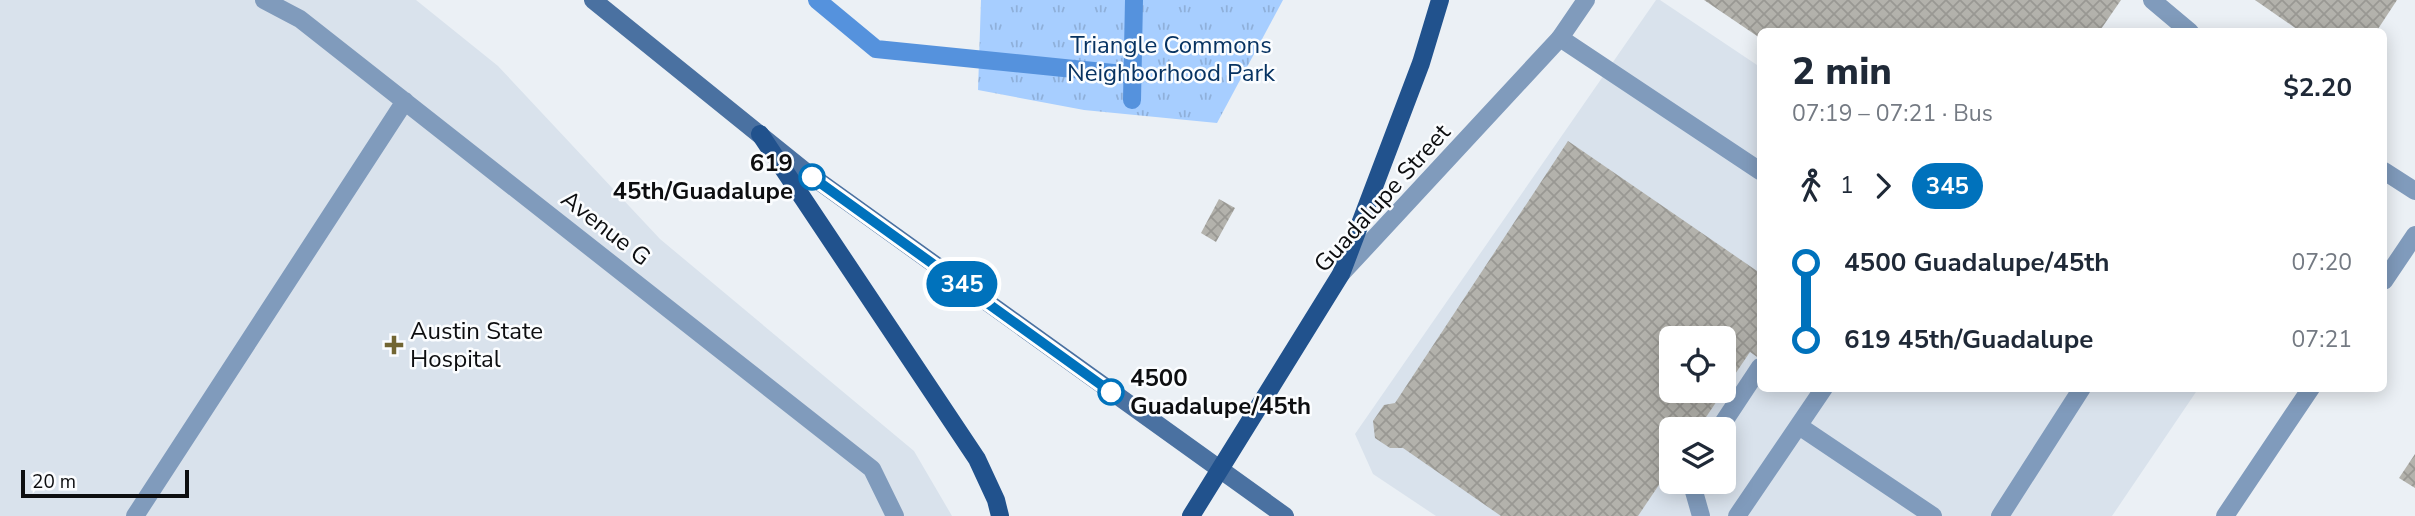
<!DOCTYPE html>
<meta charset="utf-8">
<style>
:root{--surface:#fff;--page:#f2f2f3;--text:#1f2937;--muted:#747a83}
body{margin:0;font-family:"Nunito Sans",sans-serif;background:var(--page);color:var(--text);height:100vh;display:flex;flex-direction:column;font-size:26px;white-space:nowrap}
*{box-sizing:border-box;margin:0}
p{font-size:23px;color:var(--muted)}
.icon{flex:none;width:38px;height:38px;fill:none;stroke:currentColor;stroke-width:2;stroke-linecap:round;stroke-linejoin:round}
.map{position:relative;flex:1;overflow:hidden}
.details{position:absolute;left:1757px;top:28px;width:630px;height:364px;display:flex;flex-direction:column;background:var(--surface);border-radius:10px;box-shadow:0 4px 18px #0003}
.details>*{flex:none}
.badge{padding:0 14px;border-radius:23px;font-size:24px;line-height:46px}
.controls{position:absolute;left:1659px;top:326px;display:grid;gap:14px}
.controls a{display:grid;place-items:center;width:77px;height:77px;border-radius:10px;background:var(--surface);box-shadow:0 4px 18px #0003;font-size:35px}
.scale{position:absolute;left:21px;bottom:18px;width:168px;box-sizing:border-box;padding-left:7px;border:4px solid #0d0e10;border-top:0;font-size:19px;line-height:24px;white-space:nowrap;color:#0d0e10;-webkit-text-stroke:5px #fbfdff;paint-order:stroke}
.map>.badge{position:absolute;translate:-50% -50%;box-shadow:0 0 0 4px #fff}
.legs{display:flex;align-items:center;gap:10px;height:77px;padding:0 35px;font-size:23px}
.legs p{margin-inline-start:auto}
.summary{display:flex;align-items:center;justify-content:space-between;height:119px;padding:0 35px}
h1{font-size:38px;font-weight:800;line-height:52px}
ul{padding:0 35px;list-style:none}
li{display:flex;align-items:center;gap:24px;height:77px;font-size:26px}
li i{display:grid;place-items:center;width:10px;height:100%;margin:0 9px;background:currentColor}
li i::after{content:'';width:18px;height:18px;margin:-9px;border:5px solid;border-radius:50%;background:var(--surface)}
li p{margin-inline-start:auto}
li:first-child i{background:linear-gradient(#0000 50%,currentColor 0)}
li:last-child i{background:linear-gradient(currentColor 50%,#0000 0)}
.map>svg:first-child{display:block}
.built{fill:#d9e2ec;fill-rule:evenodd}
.park{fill:url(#park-tufts)}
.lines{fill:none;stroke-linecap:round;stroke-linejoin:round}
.stream{stroke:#5592dd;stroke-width:18}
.building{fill:url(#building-cross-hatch);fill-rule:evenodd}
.service{stroke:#809bbc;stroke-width:18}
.minor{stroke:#809bbc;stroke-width:18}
.tertiary{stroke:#809bbc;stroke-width:18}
.secondary{stroke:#4a71a1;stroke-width:18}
.primary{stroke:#21528d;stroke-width:18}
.line-1-casing{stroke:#fff;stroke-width:16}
.line-1{stroke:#0072bc;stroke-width:10}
.stop-1-dot{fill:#fff;stroke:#0072bc;stroke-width:3.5}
.poi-dot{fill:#716532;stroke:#fbfdff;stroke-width:2.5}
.labels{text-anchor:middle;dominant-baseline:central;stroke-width:5;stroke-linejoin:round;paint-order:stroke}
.park-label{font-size:24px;fill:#073362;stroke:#fbfdff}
.stop-label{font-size:24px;font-weight:bold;fill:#0d0e10;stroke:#fbfdff;text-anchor:end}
.street-label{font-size:24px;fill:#0d0e10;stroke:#fbfdff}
.poi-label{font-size:24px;fill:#0d0e10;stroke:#fbfdff;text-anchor:start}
</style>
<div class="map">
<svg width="2415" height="516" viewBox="0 0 2415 516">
<defs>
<pattern id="park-tufts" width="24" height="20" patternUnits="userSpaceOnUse" patternTransform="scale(1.75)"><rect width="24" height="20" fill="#a7ceff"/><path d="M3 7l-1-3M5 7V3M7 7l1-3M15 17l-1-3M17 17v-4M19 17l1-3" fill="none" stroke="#8fb0da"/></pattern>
<pattern id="building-cross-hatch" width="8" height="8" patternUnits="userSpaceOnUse" patternTransform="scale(1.75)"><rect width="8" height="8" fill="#b3b2ac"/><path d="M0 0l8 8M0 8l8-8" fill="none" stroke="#999893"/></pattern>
</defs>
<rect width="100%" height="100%" fill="#ebf0f5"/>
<path class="built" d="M0,0h416l82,66 162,173 254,212 38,65h-952z
M1656,0h4l100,67v321l438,1 -86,127h-676l-63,-42 -18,-40zM1671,338h53v52h-53zM1671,429h53v52h-53z"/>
<path class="park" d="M981,0h302l-66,123 -133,-13 -106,-20z"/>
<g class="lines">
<path class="stream" d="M817,0l59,49 257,26
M1132,100l2,-100"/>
</g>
<path class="building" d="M1704,0h417l-22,32h-339v6z
M2255,0h142l-21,32h-75z
M1568,141l192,132v86l-10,-7 -52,77h-27v38l-33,49h-137l-98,-68h-13l-15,-10 -2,-17 11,-16 11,-2zM1671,338h53v52h-53z
M1219,199l16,9 -19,34 -15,-9z
M2415,454v34l-16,-10z"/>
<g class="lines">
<path class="service" d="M264,0l36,19 572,450 23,47
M2152,0l38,32
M1560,38l200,133
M2384,171l31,20
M1799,426l134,90
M1719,429l41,-62
M1691,481l10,35
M135,516l270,-415
M1737,516l87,-128
M2000,516l82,-128"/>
<path class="minor" d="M2384,281l31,-46
M2225,516l86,-128"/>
<path class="tertiary" d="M1341,274l219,-236 26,-38"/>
<path class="secondary" d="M593,0l213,172 479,344"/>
<path class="primary" d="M760,134l217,325 19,41 4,16
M1191,516l150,-242 80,-211 19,-63"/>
</g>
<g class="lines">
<defs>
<path id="line-1" d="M812,177l299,215"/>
</defs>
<use href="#line-1" class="line-1-casing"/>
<use href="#line-1" class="line-1"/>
</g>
<g class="stop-1-dot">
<circle cx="812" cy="177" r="12"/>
<circle cx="1111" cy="392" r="12"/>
</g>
<path class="poi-dot" d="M390.5 334.5h7v7h7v7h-7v7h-7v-7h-7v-7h7z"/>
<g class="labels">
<g class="park-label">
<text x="1171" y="45">Triangle Commons<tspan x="1171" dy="28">Neighborhood Park</tspan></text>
</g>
<g class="stop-label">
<text x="793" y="163">619<tspan x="793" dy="28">45th/Guadalupe</tspan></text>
<text x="1130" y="378" text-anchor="start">4500<tspan x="1130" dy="28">Guadalupe/45th</tspan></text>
</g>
<g class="street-label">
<text transform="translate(1382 198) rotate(-48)">Guadalupe Street</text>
<text transform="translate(606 228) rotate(38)">Avenue G</text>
</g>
<g class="poi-label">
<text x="410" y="331">Austin State<tspan x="410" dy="28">Hospital</tspan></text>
</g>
</g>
</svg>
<div class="controls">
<a><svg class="icon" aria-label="locate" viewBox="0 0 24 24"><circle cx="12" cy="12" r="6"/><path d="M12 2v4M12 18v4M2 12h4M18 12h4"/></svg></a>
<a><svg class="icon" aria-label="layers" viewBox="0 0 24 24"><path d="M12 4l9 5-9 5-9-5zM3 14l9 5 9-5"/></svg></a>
</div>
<div class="scale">20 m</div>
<b class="badge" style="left:962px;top:284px;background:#0072bc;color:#fff">345</b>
<section class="details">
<div class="summary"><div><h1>2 min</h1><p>07:19 – 07:21 · Bus</p></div><b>$2.20</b></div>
<div class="legs"><svg class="icon" aria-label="walk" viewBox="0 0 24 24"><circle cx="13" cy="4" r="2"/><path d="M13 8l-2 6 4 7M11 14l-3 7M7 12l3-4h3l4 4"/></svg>1<svg class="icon" aria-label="forward" viewBox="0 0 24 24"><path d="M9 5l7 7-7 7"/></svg><b class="badge" style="background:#0072bc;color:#fff">345</b></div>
<ul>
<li><i style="color:#0072bc"></i><b>4500 Guadalupe/45th</b><p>07:20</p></li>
<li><i style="color:#0072bc"></i><b>619 45th/Guadalupe</b><p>07:21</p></li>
</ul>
</section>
</div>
